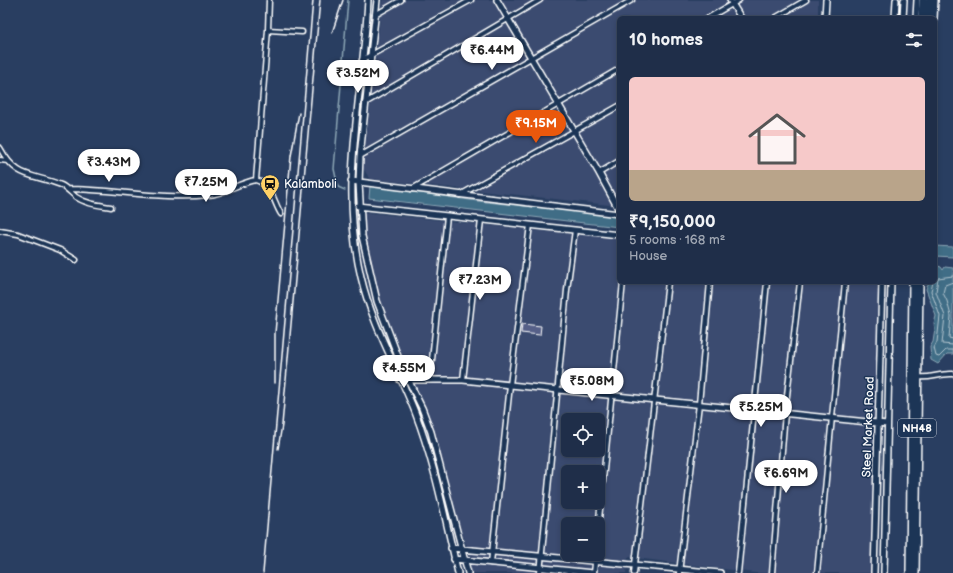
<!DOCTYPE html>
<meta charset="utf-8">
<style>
:root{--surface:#1f2e49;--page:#273650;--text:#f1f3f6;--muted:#a1a8b4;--line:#3c4a61;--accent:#ea580c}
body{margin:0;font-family:"Balsamiq Sans",sans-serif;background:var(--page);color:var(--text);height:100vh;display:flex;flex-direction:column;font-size:15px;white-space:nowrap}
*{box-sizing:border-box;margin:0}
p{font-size:13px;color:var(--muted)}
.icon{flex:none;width:22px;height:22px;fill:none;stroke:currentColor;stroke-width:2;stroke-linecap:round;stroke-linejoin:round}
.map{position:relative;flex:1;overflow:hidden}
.panel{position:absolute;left:617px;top:16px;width:320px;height:268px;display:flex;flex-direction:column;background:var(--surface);border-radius:6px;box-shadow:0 2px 6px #0003,0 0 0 1px var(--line)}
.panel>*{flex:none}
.buttons{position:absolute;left:561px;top:413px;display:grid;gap:8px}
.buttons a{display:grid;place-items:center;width:44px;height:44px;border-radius:6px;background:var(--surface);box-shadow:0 2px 6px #0003,0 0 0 1px var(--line);font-size:20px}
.price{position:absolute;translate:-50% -34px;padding:0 9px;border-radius:14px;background:#fff;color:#222;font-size:13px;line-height:26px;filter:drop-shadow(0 1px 2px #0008)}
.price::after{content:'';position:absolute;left:50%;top:24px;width:12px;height:9px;margin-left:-6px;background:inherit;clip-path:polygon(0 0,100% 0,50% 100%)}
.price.on{background:var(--accent);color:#fff}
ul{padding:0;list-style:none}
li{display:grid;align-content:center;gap:8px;height:212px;padding:0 12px}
li span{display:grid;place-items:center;height:124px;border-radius:6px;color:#555}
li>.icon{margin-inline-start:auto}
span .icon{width:72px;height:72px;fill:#fffc;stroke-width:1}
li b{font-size:17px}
h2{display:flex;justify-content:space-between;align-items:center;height:48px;padding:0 12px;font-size:17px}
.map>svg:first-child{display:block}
.built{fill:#3b4c70;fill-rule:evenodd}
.water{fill:#416d86;stroke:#8da7b6}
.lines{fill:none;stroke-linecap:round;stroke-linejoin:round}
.shore{stroke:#b3c5cf;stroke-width:1}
.stream{stroke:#8da7b6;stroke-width:1.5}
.building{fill:#576088;stroke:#fff}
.minor-casing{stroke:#fff;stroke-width:7}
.tertiary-casing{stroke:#fff;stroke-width:8}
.trunk-casing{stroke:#fff;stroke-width:10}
.minor{stroke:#1d3557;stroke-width:4}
.tertiary{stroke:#1d3557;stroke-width:5}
.trunk{stroke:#1d3557;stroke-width:7}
.rail{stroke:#fff;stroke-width:1.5}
.labels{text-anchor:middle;stroke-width:3;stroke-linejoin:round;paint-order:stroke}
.shield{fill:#1d3557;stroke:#bbc2cd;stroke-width:1}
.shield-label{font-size:11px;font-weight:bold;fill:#fff}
.poi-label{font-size:12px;fill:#fff;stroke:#1d3557;text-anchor:start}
.street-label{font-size:12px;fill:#fff;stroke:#1d3557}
</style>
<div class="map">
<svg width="953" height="573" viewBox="0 0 953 573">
<rect width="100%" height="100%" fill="#293e61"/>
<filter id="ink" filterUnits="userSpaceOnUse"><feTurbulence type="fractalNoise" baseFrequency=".025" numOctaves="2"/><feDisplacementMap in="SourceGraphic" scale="8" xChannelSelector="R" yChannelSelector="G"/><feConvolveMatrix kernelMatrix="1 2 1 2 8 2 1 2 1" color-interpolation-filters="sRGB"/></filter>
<g filter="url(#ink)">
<path class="built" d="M382,0h436v18h-199v188l-248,-27 -3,-3 -5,-8z
M363,212l256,27v43h259l-5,291h-117l-128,-16 -2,16h-154l-6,-29 -78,-209 -20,-73zM568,420h30v30h-30zM568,472h30v30h-30zM568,524h30v30h-30z"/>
<path class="water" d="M370,186l107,15 142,15v11l-250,-29z
M935,246l18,1v10l-18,-1z
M935,265l6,2 2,3 2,-3 8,1v86h-6l-9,10 -7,-4 -1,-13 3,-5 2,-13 -1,-5 2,-8 -10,-27 3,-7h6z"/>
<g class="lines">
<path class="shore" d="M953,276l-15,2 -2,14 9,24 -3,28 11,1
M933,282l-2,9 9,25 -3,26 -3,6 2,8 3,1 7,-7h7
M953,282l-8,3 -2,8 4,8 4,15 -2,22 4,1"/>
<path class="stream" d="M345,190l-7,-3 -4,-18 14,-169"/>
</g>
<path class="building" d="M522,324l19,2 -1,9 -19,-2z"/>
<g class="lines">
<g class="minor-casing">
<path id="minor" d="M375,15l26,-15
M708,18l31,-18
M775,18l31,-18
M268,30l1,-30
M362,60l109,-60
M365,103l175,-103
M0,148c17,32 32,25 61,37 6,3 10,8 15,12 10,7 23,8 35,10
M360,156l272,-156
M0,160l8,1
M599,173l20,-12
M256,180l12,-150 34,2
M67,189c48,0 94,11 142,6 16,-1 31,-13 47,-15 17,6 17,21 25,34
M412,189l207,-120
M460,195l159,-89
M0,231l18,3 42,16 16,10
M918,377c12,2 22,-4 35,-3
M430,379l17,-163
M463,380l18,-160
M598,529l25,-247
M491,563l19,-178 20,-160
M540,573l27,-283 8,-60
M594,573l2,-19
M634,573l34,-291
M679,573l20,-169 11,-122
M738,573l29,-291
M772,573l13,-160 15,-131
M817,573l28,-291"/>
</g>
<g class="tertiary-casing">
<path id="tertiary" d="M368,0c-5,93 -29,185 -7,277 11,48 36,90 54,135 20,52 30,107 43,161
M377,0l-17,156 -1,27 3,53 15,65 25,66 20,41 9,24 37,141
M497,0l102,173 20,37
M730,0l11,18
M825,18l1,-18
M895,18l1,-18
M903,18l1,-18
M916,18l1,-18
M934,18l1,-18
M351,181l268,33
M358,206l261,29
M400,380h63l424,44
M451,548l269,25
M454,559l139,14
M874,573l8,-291
M884,573l7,-291"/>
</g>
<g class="trunk-casing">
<path id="trunk" d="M922,18l1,-18
M929,18l1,-18
M910,573l3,-291
M915,573l4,-291"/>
</g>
<use href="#minor" class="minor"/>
<use href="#tertiary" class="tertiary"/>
<use href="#trunk" class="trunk"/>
<path class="rail" d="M332,33l11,-33
M275,383v-50l16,-177 8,-43
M278,449l4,-24 38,-425
M263,573l50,-573"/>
</g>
</g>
<defs>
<g id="station-pin" transform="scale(1)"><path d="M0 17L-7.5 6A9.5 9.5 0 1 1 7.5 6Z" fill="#ffd166" stroke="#1d3557"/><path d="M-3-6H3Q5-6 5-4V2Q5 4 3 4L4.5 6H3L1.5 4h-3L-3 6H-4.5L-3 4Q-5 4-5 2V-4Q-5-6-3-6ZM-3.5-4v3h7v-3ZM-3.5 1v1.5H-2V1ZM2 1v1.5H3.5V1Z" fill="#111"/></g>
</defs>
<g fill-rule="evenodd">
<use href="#station-pin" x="270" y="184"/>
</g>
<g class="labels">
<rect class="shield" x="898" y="419" width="38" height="18" rx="3"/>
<g class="shield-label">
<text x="917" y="432">NH48</text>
</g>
<g class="poi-label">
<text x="284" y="188">Kalamboli</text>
</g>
<g class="street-label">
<text transform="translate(868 427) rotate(-88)" y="4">Steel Market Road</text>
</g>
</g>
</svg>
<div class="buttons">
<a><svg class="icon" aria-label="locate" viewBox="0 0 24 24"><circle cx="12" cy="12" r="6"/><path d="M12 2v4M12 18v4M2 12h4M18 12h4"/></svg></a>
<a>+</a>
<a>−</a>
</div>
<b class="price" style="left:492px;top:71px">₹6.44M</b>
<b class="price" style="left:358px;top:94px">₹3.52M</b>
<b class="price on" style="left:536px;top:144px">₹9.15M</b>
<b class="price" style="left:109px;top:183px">₹3.43M</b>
<b class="price" style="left:206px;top:203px">₹7.25M</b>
<b class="price" style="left:480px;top:301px">₹7.23M</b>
<b class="price" style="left:404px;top:389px">₹4.55M</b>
<b class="price" style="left:592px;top:402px">₹5.08M</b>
<b class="price" style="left:761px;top:428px">₹5.25M</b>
<b class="price" style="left:786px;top:494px">₹6.69M</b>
<section class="panel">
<h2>10 homes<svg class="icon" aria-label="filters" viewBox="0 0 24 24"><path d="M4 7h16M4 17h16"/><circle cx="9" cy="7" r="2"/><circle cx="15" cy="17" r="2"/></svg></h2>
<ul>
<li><span style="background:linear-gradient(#f6c9c9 75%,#b9a48a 0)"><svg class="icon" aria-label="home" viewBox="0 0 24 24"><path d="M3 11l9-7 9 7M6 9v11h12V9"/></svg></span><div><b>₹9,150,000</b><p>5 rooms · 168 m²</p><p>House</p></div></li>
</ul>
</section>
</div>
